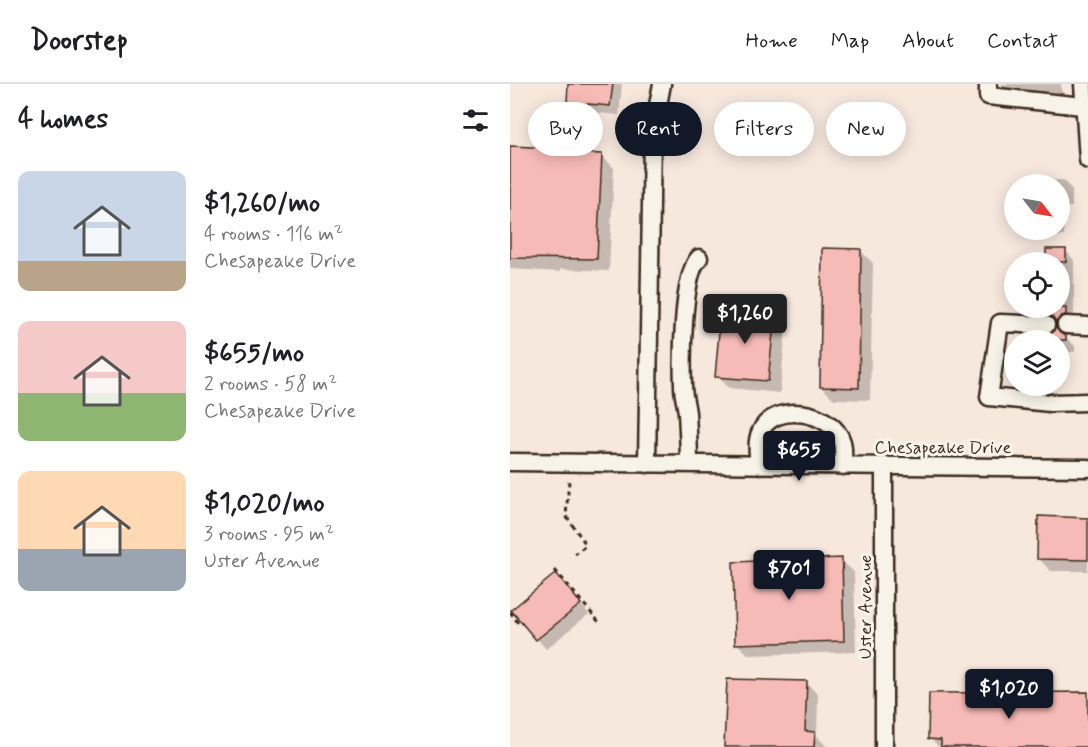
<!DOCTYPE html>
<meta charset="utf-8">
<style>
:root{--surface:#fff;--page:#f6f6f6;--text:#202124;--muted:#757577;--line:#e0e0e0;--accent:#111827}
body{margin:0;font-family:Mynerve,sans-serif;background:var(--page);color:var(--text);height:100vh;display:flex;flex-direction:column;font-size:22px;white-space:nowrap}
*{box-sizing:border-box;margin:0}
p{font-size:20px;color:var(--muted)}
.icon{flex:none;width:33px;height:33px;fill:none;stroke:currentColor;stroke-width:2;stroke-linecap:round;stroke-linejoin:round}
.map{position:relative;flex:1;overflow:hidden}
.panel{display:flex;flex-direction:column;background:var(--surface);width:510px}
.panel>*{flex:none}
.top-card{position:absolute;left:18px;top:18px;width:470px;height:54px;display:flex;gap:12px}
.needle{width:39px;rotate:121deg}
.controls{position:absolute;left:494px;top:90px;display:grid;gap:12px}
.controls a{display:grid;place-items:center;width:66px;height:66px;border-radius:50%;background:var(--surface);box-shadow:0 3px 15px #0003;font-size:30px}
.price{position:absolute;translate:-50% -51px;padding:0 14px;border-radius:6px;background:var(--accent);color:#fff;font-size:20px;line-height:39px;filter:drop-shadow(0 2px 3px #0008)}
.price::after{content:'';position:absolute;left:50%;top:36px;width:18px;height:14px;margin-left:-9px;background:inherit;clip-path:polygon(0 0,100% 0,50% 100%)}
.price.current{background:#222;color:#fff}
ul{padding:0;list-style:none}
li{display:flex;align-items:center;gap:18px;height:150px;padding:0 18px}
li span{display:grid;place-items:center;flex:none;width:168px;height:120px;border-radius:12px;color:#555}
li>.icon{margin-inline-start:auto}
span .icon{width:72px;height:72px;fill:#fffc;stroke-width:1}
li b{font-size:26px}
h2{display:flex;justify-content:space-between;align-items:center;height:72px;padding:0 18px;font-size:26px}
.pill{padding:0 21px;border-radius:27px;background:var(--surface);box-shadow:0 3px 15px #0003;font-size:21px;line-height:54px}
.pill.current{background:var(--accent);color:#fff}
header{display:flex;align-items:center;gap:36px;box-sizing:border-box;height:84px;padding:0 30px;background:var(--surface);border-bottom:2px solid var(--line)}
header strong{font-size:28px}
nav{display:flex;gap:33px;margin-inline-start:auto;font-size:21px}
main{display:flex;flex:1;min-height:0}
.map>svg:first-child{display:block}
.shadow{fill:#0003}
.building{fill:#f7bbb7;stroke:#3b2a1e;stroke-width:1.5}
.lines{fill:none;stroke-linecap:round;stroke-linejoin:round}
.minor-casing{stroke:#3b2a1e;stroke-width:21}
.path{stroke:#3b2a1e;stroke-width:3;stroke-dasharray:4.5 4.5;stroke-linecap:butt}
.minor{stroke:#f7f3e8;stroke-width:16}
.labels{text-anchor:middle;stroke-width:6;stroke-linejoin:round;paint-order:stroke}
.street-label{font-size:18px;fill:#3b2a1e;stroke:#f7f3e8}
</style>
<header>
<strong>Doorstep</strong>
<nav><a>Home</a><a>Map</a><a>About</a><a>Contact</a></nav>
</header>
<main>
<section class="panel">
<h2>4 homes<svg class="icon" aria-label="filters" viewBox="0 0 24 24"><path d="M4 7h16M4 17h16"/><circle cx="9" cy="7" r="2"/><circle cx="15" cy="17" r="2"/></svg></h2>
<ul>
<li><span style="background:linear-gradient(#c9d6e8 75%,#b9a48a 0)"><svg class="icon" aria-label="home" viewBox="0 0 24 24"><path d="M3 11l9-7 9 7M6 9v11h12V9"/></svg></span><div><b>$1,260/mo</b><p>4 rooms · 116 m²</p><p>Chesapeake Drive</p></div></li>
<li><span style="background:linear-gradient(#f6c9c9 60%,#8fb573 0)"><svg class="icon" aria-label="home" viewBox="0 0 24 24"><path d="M3 11l9-7 9 7M6 9v11h12V9"/></svg></span><div><b>$655/mo</b><p>2 rooms · 58 m²</p><p>Chesapeake Drive</p></div></li>
<li><span style="background:linear-gradient(#ffd9b3 65%,#9aa5b1 0)"><svg class="icon" aria-label="home" viewBox="0 0 24 24"><path d="M3 11l9-7 9 7M6 9v11h12V9"/></svg></span><div><b>$1,020/mo</b><p>3 rooms · 95 m²</p><p>Uster Avenue</p></div></li>
</ul>
</section>
<div class="map">
<svg width="578" height="663" viewBox="0 0 578 663">
<rect width="100%" height="100%" fill="#f7e8de"/>
<filter id="ink" filterUnits="userSpaceOnUse"><feTurbulence type="fractalNoise" baseFrequency=".0167" numOctaves="2"/><feDisplacementMap in="SourceGraphic" scale="12" xChannelSelector="R" yChannelSelector="G"/><feConvolveMatrix kernelMatrix="1 2 1 2 8 2 1 2 1" color-interpolation-filters="sRGB"/></filter>
<g filter="url(#ink)">
<path class="shadow" d="M60,0h52l-3,31 -41,-4 -10,-10z
M491,0h60l1,12 -49,2z
M0,63l43,2 5,5 43,1 13,13 -5,103 -49,-2v3l-50,-3z
M524,96h29l9,10v17h-8v29h-20l-7,-6h22v-46h-25z
M538,166h17l9,10v64l-17,-1 -9,-9v-6h11v-46h-11z
M351,167l12,12 -3,137 -36,-1 -13,-12z
M264,231l12,12 -6,66 -51,-5 -12,-12z
M538,253h17l10,9v6h-16v-12h-11z
M529,434l49,2v51h-37l-13,-13z
M331,476l13,12 2,80 -107,3 -13,-12z
M55,501l24,29 -43,35 -33,-39z
M296,598l12,13 -1,41 10,11h-101z
M578,609v54h-149l-9,-9v-43z"/>
<path class="building" d="M58,0h45l-3,22 -43,-4z
M0,62l44,2v4l48,2 -5,105 -87,-1z
M312,164l39,1 -2,139 -39,-1z
M536,165h20v13h-20z
M536,224h20v7l-5,1 -5,7 -4,-6 -6,-2z
M211,225l54,5 -7,67 -53,-4z
M546,243l4,6 6,3v4h-20v-5l5,-1z
M528,432l50,2v42l-51,-1z
M332,474l2,83 -109,3 -2,-82z
M46,489l25,31 -45,36 -25,-30z
M217,595l80,2 -2,50 10,1 -1,15h-90z
M578,608v55h-147v-7l-13,-1 1,-46z"/>
<g class="lines">
<g class="minor-casing">
<path id="minor" d="M478,0v12l95,10
M573,0l5,76
M536,241l-46,-2 -11,74 61,6 38,-1
M556,241l22,1
M0,378l578,6
M137,380l5,-327 10,-53
M179,380c0,-17 -1,-34 -2,-51 -1,-9 -4,-18 -4,-27 -1,-26 -1,-111 16,-128
M249,381c-1,-10 -3,-23 1,-32 13,-33 73,-22 82,9 2,8 1,16 1,24
M374,382v281"/>
</g>
<path class="path" d="M59,397l-3,35 19,27v3l-10,8
M45,486l44,52
M0,528l9,12"/>
<use href="#minor" class="minor"/>
</g>
</g>
<g class="labels">
<g class="street-label">
<text x="433" y="369">Chesapeake Drive</text>
<text transform="translate(355 523) rotate(-90)" y="6">Uster Avenue</text>
</g>
</g>
</svg>
<div class="controls">
<a><svg class="needle" viewBox="-14 -14 28 28"><path d="M0-13l5 13h-10z" fill="#e53935"/><path d="M0 13l5-13h-10z" fill="#757577"/></svg></a>
<a><svg class="icon" aria-label="locate" viewBox="0 0 24 24"><circle cx="12" cy="12" r="6"/><path d="M12 2v4M12 18v4M2 12h4M18 12h4"/></svg></a>
<a><svg class="icon" aria-label="layers" viewBox="0 0 24 24"><path d="M12 4l9 5-9 5-9-5zM3 14l9 5 9-5"/></svg></a>
</div>
<b class="price current" style="left:235px;top:261px">$1,260</b>
<b class="price" style="left:289px;top:398px">$655</b>
<b class="price" style="left:279px;top:517px">$701</b>
<b class="price" style="left:499px;top:636px">$1,020</b>
<div class="top-card">
<a class="pill">Buy</a>
<a class="pill current">Rent</a>
<a class="pill">Filters</a>
<a class="pill">New</a>
</div>
</div>
</main>
